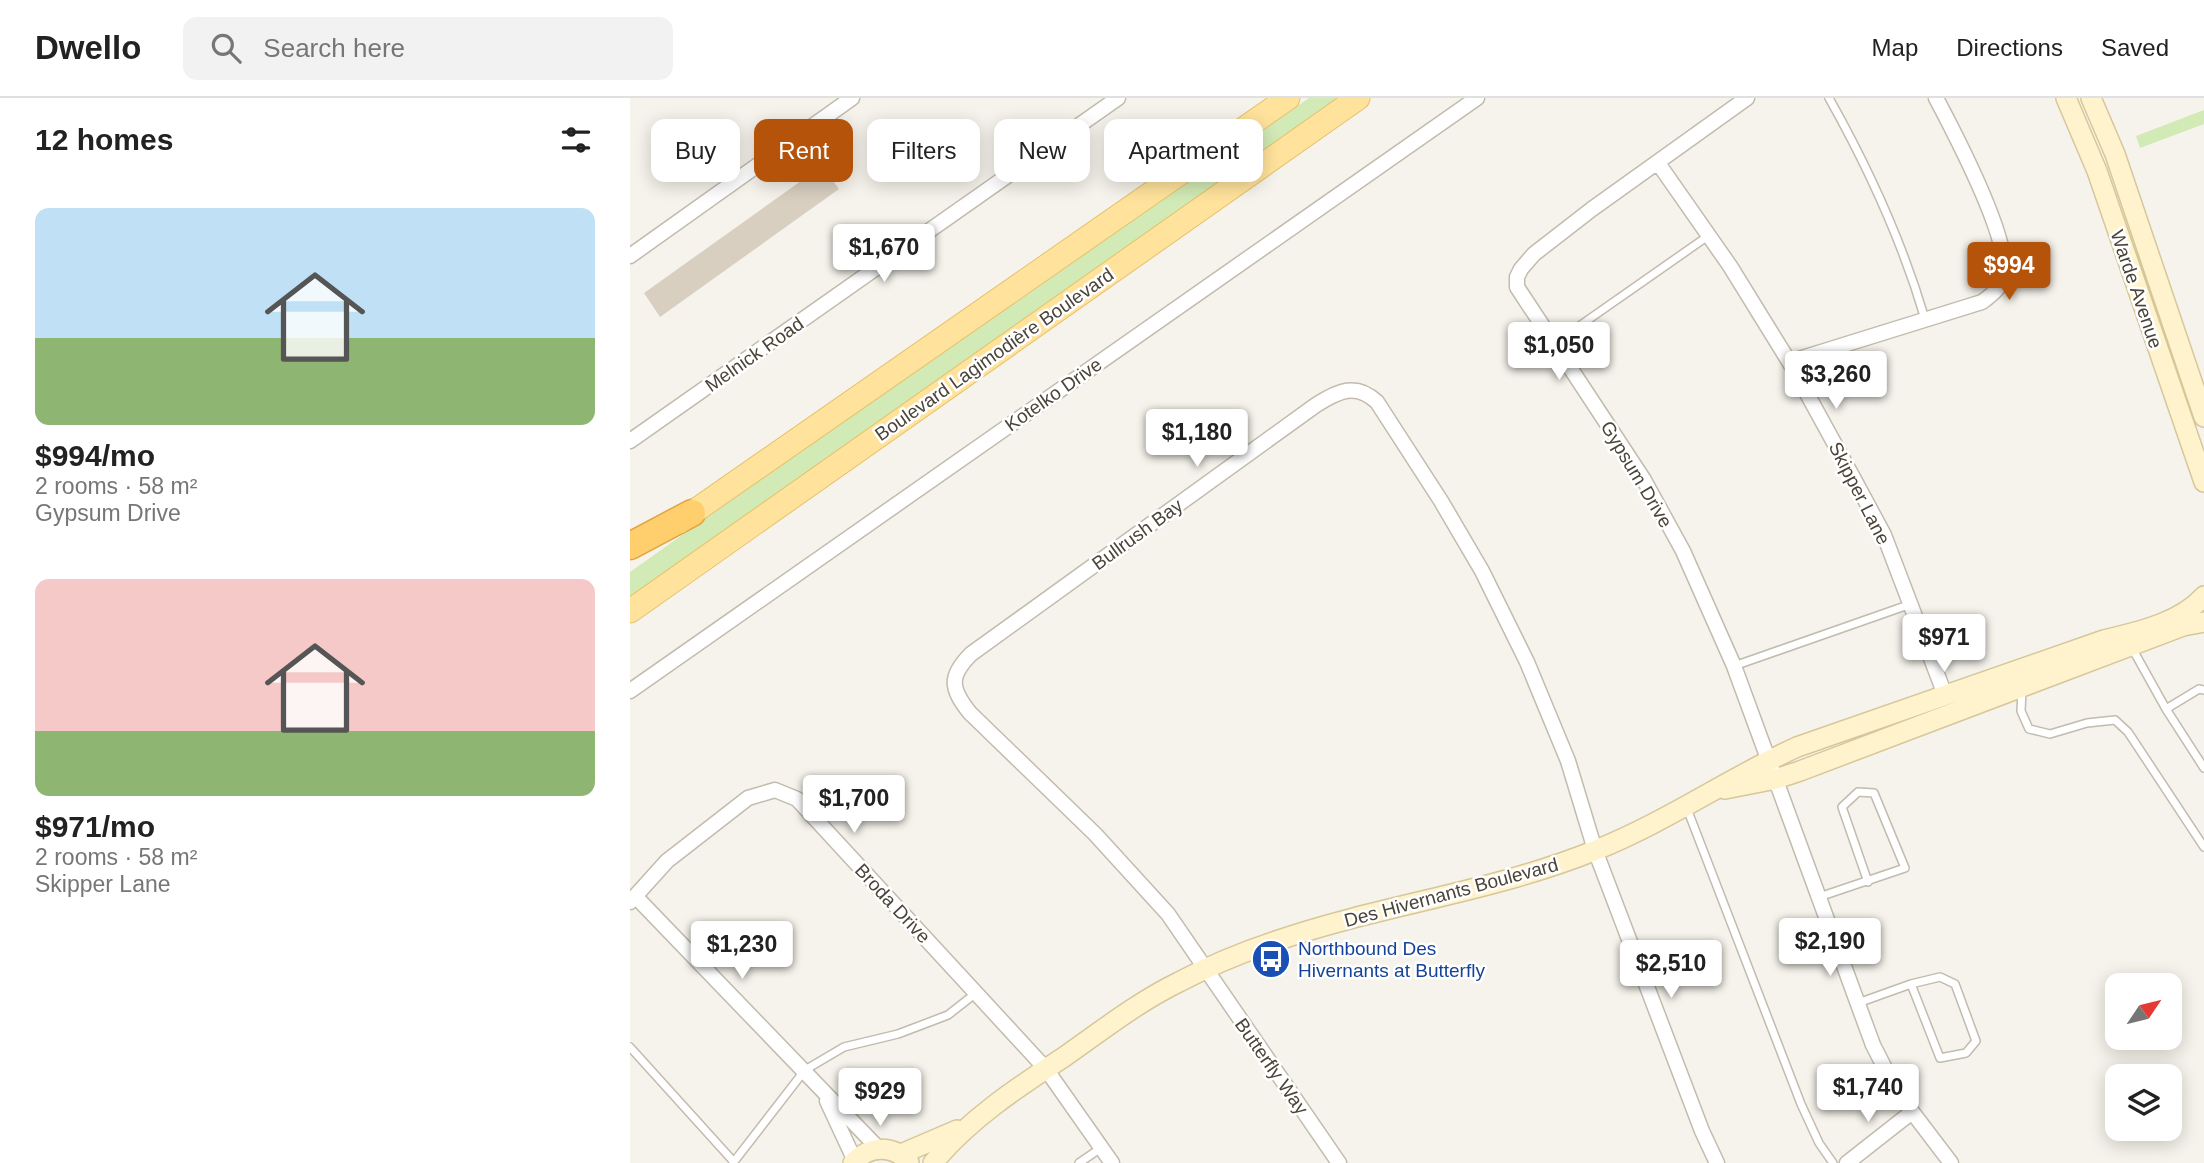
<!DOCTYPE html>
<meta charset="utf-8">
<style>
:root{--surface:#fff;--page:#f2f2f2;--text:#222;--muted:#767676;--line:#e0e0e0;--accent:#b45309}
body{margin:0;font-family:Arial,sans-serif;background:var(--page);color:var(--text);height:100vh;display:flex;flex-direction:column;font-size:26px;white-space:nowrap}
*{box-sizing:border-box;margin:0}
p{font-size:23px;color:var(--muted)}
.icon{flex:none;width:38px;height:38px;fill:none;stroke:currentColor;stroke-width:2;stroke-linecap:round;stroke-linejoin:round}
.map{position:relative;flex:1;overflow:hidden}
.panel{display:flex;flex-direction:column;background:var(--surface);width:630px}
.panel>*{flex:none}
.hud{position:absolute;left:21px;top:21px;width:665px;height:63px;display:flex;gap:14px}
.needle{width:46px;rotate:55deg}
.fabs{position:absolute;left:1475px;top:875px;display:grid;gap:14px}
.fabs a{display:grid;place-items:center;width:77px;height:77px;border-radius:14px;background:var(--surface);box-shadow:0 4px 18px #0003;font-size:35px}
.price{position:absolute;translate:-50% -60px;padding:0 16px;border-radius:7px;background:#fff;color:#222;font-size:23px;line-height:46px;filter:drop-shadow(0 2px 4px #0008)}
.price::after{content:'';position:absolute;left:50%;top:42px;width:21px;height:16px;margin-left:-10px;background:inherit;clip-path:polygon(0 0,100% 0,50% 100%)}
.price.selected{background:var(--accent);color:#fff}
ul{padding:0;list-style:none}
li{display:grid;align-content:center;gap:14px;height:371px;padding:0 35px}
li span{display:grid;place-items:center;height:217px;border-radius:14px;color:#555}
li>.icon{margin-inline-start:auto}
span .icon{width:126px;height:126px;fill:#fffc;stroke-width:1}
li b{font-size:30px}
h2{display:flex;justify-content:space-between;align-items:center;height:84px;padding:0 35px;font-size:30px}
.chip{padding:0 24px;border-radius:14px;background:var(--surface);box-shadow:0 4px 18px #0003;font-size:24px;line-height:63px}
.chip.selected{background:var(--accent);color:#fff}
header{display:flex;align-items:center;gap:42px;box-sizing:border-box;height:98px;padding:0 35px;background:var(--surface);border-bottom:2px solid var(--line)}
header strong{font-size:33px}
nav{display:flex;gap:38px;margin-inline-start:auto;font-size:24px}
.search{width:490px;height:63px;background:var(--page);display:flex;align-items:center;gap:18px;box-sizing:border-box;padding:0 24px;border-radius:14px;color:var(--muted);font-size:26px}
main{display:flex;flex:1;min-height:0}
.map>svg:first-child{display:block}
.green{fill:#d2eab5}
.building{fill:#d8cfc1}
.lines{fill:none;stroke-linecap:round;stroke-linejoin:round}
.lane-casing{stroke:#c2bbae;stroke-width:10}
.street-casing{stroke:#c2bbae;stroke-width:17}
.secondary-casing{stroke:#d6c79b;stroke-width:22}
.primary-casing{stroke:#e6c16a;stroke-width:25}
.highway-casing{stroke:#e0a43c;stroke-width:29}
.lane{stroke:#fff;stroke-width:7}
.street{stroke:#fff;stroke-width:14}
.secondary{stroke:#fff3cd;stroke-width:19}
.primary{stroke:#ffe39c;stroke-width:23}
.highway{stroke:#ffcf6e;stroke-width:26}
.labels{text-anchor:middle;stroke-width:5;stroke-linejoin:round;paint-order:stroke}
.street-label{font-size:19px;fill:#4b4439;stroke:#fff}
.transit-label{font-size:19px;fill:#164399;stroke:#fff;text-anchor:start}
</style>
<header>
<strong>Dwello</strong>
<div class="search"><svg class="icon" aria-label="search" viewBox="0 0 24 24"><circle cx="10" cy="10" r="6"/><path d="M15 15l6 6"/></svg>Search here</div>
<nav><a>Map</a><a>Directions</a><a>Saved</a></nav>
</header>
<main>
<section class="panel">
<h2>12 homes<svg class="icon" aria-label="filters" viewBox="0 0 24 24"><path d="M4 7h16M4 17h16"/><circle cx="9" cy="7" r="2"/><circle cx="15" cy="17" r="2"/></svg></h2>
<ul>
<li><span style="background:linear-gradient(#bfe0f5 60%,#8fb573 0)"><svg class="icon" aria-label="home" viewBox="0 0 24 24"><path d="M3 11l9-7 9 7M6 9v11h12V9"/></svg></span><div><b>$994/mo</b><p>2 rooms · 58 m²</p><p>Gypsum Drive</p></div></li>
<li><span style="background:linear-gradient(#f6c9c9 70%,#8fb573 0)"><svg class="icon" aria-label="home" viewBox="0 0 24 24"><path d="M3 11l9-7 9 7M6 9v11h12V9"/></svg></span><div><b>$971/mo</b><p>2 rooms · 58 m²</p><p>Skipper Lane</p></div></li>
</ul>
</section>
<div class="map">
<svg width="1574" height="1065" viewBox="0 0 1574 1065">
<rect width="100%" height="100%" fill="#f6f3ec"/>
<path class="green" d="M679,0h28l-707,500v-26l395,-280z
M1574,12v14l-64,24 -4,-12z"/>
<path class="building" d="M192,68l17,23 -179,128 -16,-24z"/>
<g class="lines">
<g class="lane-casing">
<path id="lane" d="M1199,0c40,71 73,143 96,221
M925,245l153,-107
M1502,550l34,61 38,59
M1104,568l177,-62
M1392,591l-1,22 8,18 21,5 37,-11 28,-3 13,12 76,115
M1536,611l33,-20 5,1
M1056,708l115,298 18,39 14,20
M1189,799l86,-29 -31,-75 -16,-1 -16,15 26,75
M1228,905l53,-19 29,-7 15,7 21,57 -10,12 -26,5 -29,-74
M0,949l104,115
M103,1065l72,-93 39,-23 54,-13 50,-19 28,-22
M449,1065l22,-15"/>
</g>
<g class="street-casing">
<path id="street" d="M1117,0l-155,111 -58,45 -13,15 -4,8v10l127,193 39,71 51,115 139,379 24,47 54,71
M1028,65l72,103 63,102 62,113 29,54 61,160
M0,158l222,-158
M1159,264l193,-60c11,-8 20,-15 22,-29 5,-36 -50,-141 -68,-175
M0,343l488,-343
M0,593l847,-593
M6,799l243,252
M0,804l37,-41 81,-63 27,-8 22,9 249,270 66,94
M197,1003l28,60
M709,1065l-171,-249 -73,-80 -125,-121c-19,-24 -22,-36 1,-59l345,-249c22,-14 40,-23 61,-3l64,99 41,70 45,91 41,99 27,89 107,281 15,32
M1217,1065l65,-51"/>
</g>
<g class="secondary-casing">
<path id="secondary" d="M1436,0l31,73 107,311
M1461,0l24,56 89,263
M1095,691l51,-10 24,-8 383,-145 21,-4
M271,1056l56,-24
M223,1065c16,-18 40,-18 56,-1
M303,1065c35,-43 85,-76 131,-106 37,-26 74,-55 115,-75 30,-16 64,-30 97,-41 104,-36 217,-49 320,-91 70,-28 133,-72 201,-103l307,-107c33,-8 76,-17 100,-44"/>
</g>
<g class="primary-casing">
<path id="primary" d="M49,424l609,-424
M0,513l728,-513"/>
</g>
<g class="highway-casing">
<path id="highway" d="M0,448l62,-33"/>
</g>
<use href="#lane" class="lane"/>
<use href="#street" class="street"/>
<use href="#secondary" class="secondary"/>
<use href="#primary" class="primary"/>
<use href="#highway" class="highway"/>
</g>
<defs>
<g id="bus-disc" transform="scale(2.0125)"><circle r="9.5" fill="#1a4fb4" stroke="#fff"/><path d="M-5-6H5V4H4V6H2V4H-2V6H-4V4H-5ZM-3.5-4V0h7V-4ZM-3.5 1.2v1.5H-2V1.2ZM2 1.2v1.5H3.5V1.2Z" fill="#fff"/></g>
</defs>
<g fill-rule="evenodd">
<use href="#bus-disc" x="641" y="861"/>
</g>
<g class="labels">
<g class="street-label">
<text transform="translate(1507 191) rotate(71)" y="7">Warde Avenue</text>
<text transform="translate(124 256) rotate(-35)" y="7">Melnick Road</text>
<text transform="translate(364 256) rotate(-35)" y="7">Boulevard Lagimodière Boulevard</text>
<text transform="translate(423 296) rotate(-35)" y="7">Kotelko Drive</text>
<text transform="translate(1007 376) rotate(59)" y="7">Gypsum Drive</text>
<text transform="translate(1230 395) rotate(63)" y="7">Skipper Lane</text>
<text transform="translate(507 436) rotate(-36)" y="7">Bullrush Bay</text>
<text transform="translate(821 794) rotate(-15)" y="7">Des Hivernants Boulevard</text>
<text transform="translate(263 805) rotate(47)" y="7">Broda Drive</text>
<text transform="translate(642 968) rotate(55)" y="7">Butterfly Way</text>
</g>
<g class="transit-label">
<text x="668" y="857">Northbound Des<tspan x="668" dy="22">Hivernants at Butterfly</tspan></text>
</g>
</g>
</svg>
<div class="fabs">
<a><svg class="needle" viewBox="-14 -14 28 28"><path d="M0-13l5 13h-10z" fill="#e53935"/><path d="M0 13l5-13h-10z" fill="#767676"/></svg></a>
<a><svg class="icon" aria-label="layers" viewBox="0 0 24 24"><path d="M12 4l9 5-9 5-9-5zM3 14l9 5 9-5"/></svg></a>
</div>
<b class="price" style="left:254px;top:186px">$1,670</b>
<b class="price selected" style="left:1379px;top:204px">$994</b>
<b class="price" style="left:929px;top:284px">$1,050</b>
<b class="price" style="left:1206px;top:313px">$3,260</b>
<b class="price" style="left:567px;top:371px">$1,180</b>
<b class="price" style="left:1314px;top:576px">$971</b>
<b class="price" style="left:224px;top:737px">$1,700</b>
<b class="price" style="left:1200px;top:880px">$2,190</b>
<b class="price" style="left:112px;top:883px">$1,230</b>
<b class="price" style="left:1041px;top:902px">$2,510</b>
<b class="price" style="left:1238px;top:1026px">$1,740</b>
<b class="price" style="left:250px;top:1030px">$929</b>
<div class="hud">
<a class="chip">Buy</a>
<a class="chip selected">Rent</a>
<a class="chip">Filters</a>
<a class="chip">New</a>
<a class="chip">Apartment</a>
</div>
</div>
</main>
